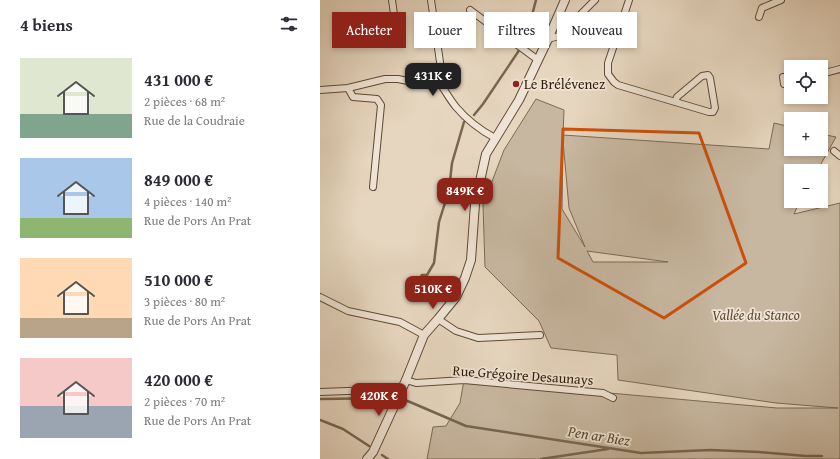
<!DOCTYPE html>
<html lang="fr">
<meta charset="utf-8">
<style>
:root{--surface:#fff;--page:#f2f2f3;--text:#2b2b33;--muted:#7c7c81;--accent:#8f2418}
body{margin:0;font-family:"Gentium Book Plus",serif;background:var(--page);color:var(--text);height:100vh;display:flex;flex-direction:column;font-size:15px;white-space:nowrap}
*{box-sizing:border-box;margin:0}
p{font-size:13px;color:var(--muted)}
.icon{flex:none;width:22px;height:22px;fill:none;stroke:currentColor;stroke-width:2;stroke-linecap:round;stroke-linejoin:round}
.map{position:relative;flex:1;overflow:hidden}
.drawer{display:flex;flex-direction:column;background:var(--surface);width:320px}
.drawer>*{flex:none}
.banner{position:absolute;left:12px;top:12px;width:380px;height:36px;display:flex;gap:8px}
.buttons{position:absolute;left:464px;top:60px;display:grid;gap:8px}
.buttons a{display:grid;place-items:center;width:44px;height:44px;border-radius:0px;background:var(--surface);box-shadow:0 2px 6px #0003;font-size:20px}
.price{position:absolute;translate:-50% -34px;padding:0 9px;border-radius:8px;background:var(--accent);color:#fff;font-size:13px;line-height:26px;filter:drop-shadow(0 1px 2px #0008)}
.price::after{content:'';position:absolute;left:50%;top:24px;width:12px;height:9px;margin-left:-6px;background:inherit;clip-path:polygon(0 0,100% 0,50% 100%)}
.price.active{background:#222;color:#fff}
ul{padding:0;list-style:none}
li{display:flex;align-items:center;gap:12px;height:100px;padding:0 20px}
li span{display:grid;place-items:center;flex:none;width:112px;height:80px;border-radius:0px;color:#555}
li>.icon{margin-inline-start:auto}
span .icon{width:48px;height:48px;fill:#fffc;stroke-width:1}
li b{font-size:17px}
h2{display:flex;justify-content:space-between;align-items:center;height:48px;padding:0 20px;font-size:17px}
.chip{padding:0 14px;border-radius:0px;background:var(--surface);box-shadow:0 2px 6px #0003;font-size:14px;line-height:36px}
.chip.active{background:var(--accent);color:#fff}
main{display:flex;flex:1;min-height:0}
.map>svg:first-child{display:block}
.green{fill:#c7b7a0;stroke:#7c6a54;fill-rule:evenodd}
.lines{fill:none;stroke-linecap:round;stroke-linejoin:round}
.stream{stroke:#786650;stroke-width:2.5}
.minor-casing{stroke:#5e4b35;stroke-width:8}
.tertiary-casing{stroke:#5e4b35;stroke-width:10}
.minor{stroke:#efe4d5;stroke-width:6}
.tertiary{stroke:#efe4d5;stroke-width:8}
.marked{fill:none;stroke:#cc500b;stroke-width:3;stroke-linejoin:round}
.poi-dot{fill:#8f2418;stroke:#efe4d5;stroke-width:1.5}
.labels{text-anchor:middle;stroke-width:3.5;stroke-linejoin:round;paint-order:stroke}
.poi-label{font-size:14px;fill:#301d07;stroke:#efe4d5;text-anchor:start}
.park-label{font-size:14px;font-style:italic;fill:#5d4b35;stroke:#efe4d5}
.street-label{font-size:14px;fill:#301d07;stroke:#efe4d5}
.water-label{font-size:15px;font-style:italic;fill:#5a4831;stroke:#efe4d5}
</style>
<main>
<section class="drawer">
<h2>4 biens<svg class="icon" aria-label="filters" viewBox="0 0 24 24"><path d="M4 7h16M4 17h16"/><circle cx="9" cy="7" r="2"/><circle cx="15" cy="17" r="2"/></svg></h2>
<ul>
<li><span style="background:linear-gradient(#dfe7d0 70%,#7fa58c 0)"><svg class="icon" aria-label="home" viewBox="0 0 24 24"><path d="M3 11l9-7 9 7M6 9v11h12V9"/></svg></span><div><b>431 000 €</b><p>2 pièces · 68 m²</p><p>Rue de la Coudraie</p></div></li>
<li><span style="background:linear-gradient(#a9c7e8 75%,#8fb573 0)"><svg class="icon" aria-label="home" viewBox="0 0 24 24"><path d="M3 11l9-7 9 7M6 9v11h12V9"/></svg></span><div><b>849 000 €</b><p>4 pièces · 140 m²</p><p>Rue de Pors An Prat</p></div></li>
<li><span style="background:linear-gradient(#ffd9b3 75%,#b9a48a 0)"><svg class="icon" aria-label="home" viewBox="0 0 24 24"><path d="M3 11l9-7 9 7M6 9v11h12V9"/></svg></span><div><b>510 000 €</b><p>3 pièces · 80 m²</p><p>Rue de Pors An Prat</p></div></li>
<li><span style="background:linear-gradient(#f6c9c9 60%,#9aa5b1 0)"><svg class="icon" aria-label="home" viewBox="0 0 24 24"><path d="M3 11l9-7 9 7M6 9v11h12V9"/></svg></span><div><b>420 000 €</b><p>2 pièces · 70 m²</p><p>Rue de Pors An Prat</p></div></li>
</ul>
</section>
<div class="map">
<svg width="520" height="459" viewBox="0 0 520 459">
<rect width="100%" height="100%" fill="#e6d6bf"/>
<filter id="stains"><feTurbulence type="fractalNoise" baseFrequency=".005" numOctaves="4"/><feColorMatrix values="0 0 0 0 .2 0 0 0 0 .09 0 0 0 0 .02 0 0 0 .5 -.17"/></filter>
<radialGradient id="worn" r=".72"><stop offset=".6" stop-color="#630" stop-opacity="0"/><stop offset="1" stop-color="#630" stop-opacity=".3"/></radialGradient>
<path class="green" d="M216,99l28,11 -1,25 206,14 5,-26 17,4v22h30v-15l15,3 -19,34h-26v30h9l-6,13 46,-11v256h-413l6,-32 13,-1 14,-23 4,-23 313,28h61l-62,-5 -158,-23 -1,-25 -66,-7 -12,-27 -54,-54 -2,-62 21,-55zM243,141l6,67 16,39 -23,-38zM267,251l81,11h-75z"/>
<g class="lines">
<path class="stream" d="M202,46l3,-4 11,-42
M154,115l9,-11 37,-55
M90,300l6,-17 6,-8h5l7,-12 5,-41 10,-32 3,-27 12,-41
M0,399l73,-1
M82,399l8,3 56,24 175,27 69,-3 49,2 47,4h16
M0,420l23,9 26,17
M62,455l6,4
M221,459l67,-10"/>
<g class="minor-casing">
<path id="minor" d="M72,0l5,36
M111,0l9,62 1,14
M309,0l-21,63v11l6,8 4,3 91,27h4l2,-4 -5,-30 -2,-3 -6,1 -25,21 -2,5
M150,10l68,50
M439,17l3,-9 19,-8
M228,39l11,-3 36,-36
M501,74l19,-5
M463,77l1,7 7,-1
M113,83c3,-13 19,-5 10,5
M28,88l5,9 24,2 4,6 -8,82
M123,88c4,6 8,13 13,19 11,13 24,23 39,31
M0,90l28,-2 37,-9h13l10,2 25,2
M514,151l6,5
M0,297l28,14 52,11 24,13
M118,319l18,12 22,7 62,-3
M86,380l10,3 48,-3 139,13 10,5
M0,392l82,-3"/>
</g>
<g class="tertiary-casing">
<path id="tertiary" d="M47,459l6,-7 33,-72 18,-45 14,-16 18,-22 9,-19 6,-18 4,-56 11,-50 33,-54 29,-61 17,-39"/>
</g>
<use href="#minor" class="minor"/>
<use href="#tertiary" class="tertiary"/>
</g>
<path class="marked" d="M243,129l136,4 47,130 -82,55 -106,-60z"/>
<circle class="poi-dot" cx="196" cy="84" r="4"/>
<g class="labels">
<g class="poi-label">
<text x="204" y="89">Le Brélévenez</text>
</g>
<g class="park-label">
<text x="436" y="320">Vallée du Stanco</text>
</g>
<g class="street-label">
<text transform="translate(203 375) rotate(4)" y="5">Rue Grégoire Desaunays</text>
</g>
<g class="water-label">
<text transform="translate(279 436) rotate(9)" y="5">Pen ar Biez</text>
</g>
</g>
<rect width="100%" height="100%" filter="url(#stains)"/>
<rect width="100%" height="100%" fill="url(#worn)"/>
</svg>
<div class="buttons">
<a><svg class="icon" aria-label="locate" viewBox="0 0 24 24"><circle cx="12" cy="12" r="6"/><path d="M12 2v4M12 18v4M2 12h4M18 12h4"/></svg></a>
<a>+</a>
<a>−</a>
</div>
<b class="price active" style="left:113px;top:97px">431K €</b>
<b class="price" style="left:145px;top:212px">849K €</b>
<b class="price" style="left:113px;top:310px">510K €</b>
<b class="price" style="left:59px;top:417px">420K €</b>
<div class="banner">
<a class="chip active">Acheter</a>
<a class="chip">Louer</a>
<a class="chip">Filtres</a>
<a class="chip">Nouveau</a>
</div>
</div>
</main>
